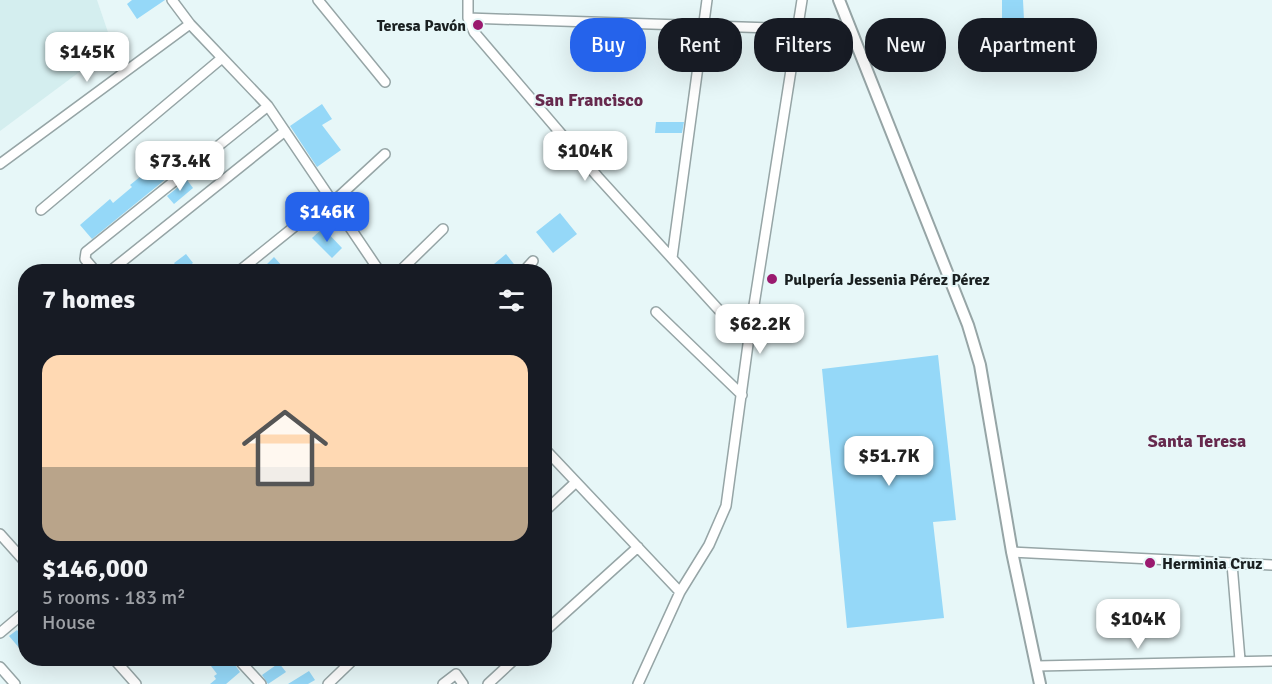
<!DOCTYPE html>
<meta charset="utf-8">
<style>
:root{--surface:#171b24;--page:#242831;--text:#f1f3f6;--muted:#9ea1a6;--line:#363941;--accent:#2563eb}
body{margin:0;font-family:Signika,sans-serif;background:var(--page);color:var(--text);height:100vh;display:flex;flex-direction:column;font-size:22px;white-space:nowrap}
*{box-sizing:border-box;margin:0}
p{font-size:20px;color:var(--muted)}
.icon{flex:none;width:33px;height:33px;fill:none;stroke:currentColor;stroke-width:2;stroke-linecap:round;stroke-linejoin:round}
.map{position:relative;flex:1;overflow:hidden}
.drawer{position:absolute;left:18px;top:264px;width:534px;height:402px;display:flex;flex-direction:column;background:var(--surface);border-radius:24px;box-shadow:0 6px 24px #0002}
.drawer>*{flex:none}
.guide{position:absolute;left:570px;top:18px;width:570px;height:54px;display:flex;gap:12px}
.price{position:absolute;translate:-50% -51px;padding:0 14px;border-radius:12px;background:#fff;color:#222;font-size:20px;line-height:39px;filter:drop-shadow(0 2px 3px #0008)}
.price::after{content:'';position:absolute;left:50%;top:36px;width:18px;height:14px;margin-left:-9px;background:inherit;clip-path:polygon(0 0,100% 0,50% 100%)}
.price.current{background:var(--accent);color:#fff}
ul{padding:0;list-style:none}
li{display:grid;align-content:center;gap:12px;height:318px;padding:0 24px}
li+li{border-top:2px solid var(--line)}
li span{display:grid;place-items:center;height:186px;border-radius:18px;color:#555}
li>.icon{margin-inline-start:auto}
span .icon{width:108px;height:108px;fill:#fffc;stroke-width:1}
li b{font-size:26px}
h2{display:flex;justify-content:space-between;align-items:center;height:72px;padding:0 24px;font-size:26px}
.pill{padding:0 21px;border-radius:24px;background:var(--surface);box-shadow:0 6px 24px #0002;font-size:21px;line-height:54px}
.pill.current{background:var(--accent);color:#fff}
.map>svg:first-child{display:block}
.built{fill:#d4eeef}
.building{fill:#95d8f8}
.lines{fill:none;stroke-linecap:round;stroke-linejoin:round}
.minor-casing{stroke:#96a5a6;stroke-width:12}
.tertiary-casing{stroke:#96a5a6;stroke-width:14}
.minor{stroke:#fff;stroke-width:9}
.tertiary{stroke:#fff;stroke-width:10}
.poi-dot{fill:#9a1a6f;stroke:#e7f7f8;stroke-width:2}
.labels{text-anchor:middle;stroke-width:4.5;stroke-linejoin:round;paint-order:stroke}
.poi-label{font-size:16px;font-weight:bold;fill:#1a2021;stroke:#e7f7f8;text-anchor:start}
.neighbourhood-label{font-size:18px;font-weight:bold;fill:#66294d;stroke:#e7f7f8}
</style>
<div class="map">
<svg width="1272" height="684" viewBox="0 0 1272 684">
<rect width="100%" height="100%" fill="#e7f7f8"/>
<path class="built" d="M0,0h97l16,47 -113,84z"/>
<path class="building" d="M132,0h33l-28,19 -10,-15z
M1002,0h21l1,20 -22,1z
M322,104l10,15 -10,6 19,25 -24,17 -27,-41z
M656,122h28l-2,11h-27z
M156,156l16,18 -80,65 -12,-14 30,-26 3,4 19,-16 -2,-2 21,-17 -4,-3z
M187,180l6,8 -19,16 -7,-8z
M560,213l17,21 -24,19 -17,-21z
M323,228l19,20 -10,10 -20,-20z
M186,254l7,9 -12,9 -7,-9z
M506,254l11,14 -1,4h-17l-5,-8z
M274,257l10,11 -4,4h-21z
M938,355l18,165 -23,2 11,96 -97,10 -25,-259z
M17,630l9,9v7l-5,4 -12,-14z
M205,658h25l10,14 -14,12h-16l6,-5 -2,-3 3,-2z
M279,663l7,9 -18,12 -6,-9z
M309,671l6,9 -7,4h-20z"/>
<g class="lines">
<g class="minor-casing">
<path id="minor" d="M172,0l18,24 78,82 112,166
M318,0l67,82
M468,0v18l6,14 124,145 140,154 11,6
M468,18l330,11
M0,164l190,-140
M333,202l52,-48
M41,210l181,-152
M672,258l35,-258
M96,272l-11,-13 1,-7 182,-146
M109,272l176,-141
M238,272l92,-74
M399,272l44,-43
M523,272l10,-11
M656,312l86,83
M544,448l136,144
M544,512l32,-30
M0,534l26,29
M1012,552l260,13
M1232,564l8,96
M544,632l94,-85
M0,633l26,-22
M113,658l23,26
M237,658l24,26
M1037,666l235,-5
M0,667l15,17
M328,684l27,-26
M443,684l13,-10 7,10
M488,684l28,-26
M638,684l42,-92 29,-47 17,-39 23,-169 53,-337"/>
</g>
<g class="tertiary-casing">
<path id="tertiary" d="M839,0l129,325 12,40 32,187 28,132"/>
</g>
<use href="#minor" class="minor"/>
<use href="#tertiary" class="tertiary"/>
</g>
<g class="poi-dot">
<circle cx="478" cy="25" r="6"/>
<circle cx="772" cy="279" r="6"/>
<circle cx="1150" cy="563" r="6"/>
</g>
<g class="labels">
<g class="poi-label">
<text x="466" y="31" text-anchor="end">Teresa Pavón</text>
<text x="784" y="285">Pulpería Jessenia Pérez Pérez</text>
<text x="1162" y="569">Herminia Cruz</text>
</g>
<g class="neighbourhood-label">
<text x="589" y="106">San Francisco</text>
<text x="1197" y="447">Santa Teresa</text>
</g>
</g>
</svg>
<b class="price" style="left:87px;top:83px">$145K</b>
<b class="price" style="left:585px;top:182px">$104K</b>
<b class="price" style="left:180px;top:192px">$73.4K</b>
<b class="price current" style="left:327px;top:243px">$146K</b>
<b class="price" style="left:760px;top:355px">$62.2K</b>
<b class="price" style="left:889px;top:487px">$51.7K</b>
<b class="price" style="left:1138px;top:650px">$104K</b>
<div class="guide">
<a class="pill current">Buy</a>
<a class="pill">Rent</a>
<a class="pill">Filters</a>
<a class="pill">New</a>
<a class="pill">Apartment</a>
</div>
<section class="drawer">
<h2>7 homes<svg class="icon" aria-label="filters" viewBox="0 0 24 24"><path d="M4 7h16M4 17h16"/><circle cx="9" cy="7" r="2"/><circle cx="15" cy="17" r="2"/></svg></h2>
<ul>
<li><span style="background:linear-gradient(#ffd9b3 60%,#b9a48a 0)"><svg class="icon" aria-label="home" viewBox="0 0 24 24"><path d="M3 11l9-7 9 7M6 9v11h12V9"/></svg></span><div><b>$146,000</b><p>5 rooms · 183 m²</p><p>House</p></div></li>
</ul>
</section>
</div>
